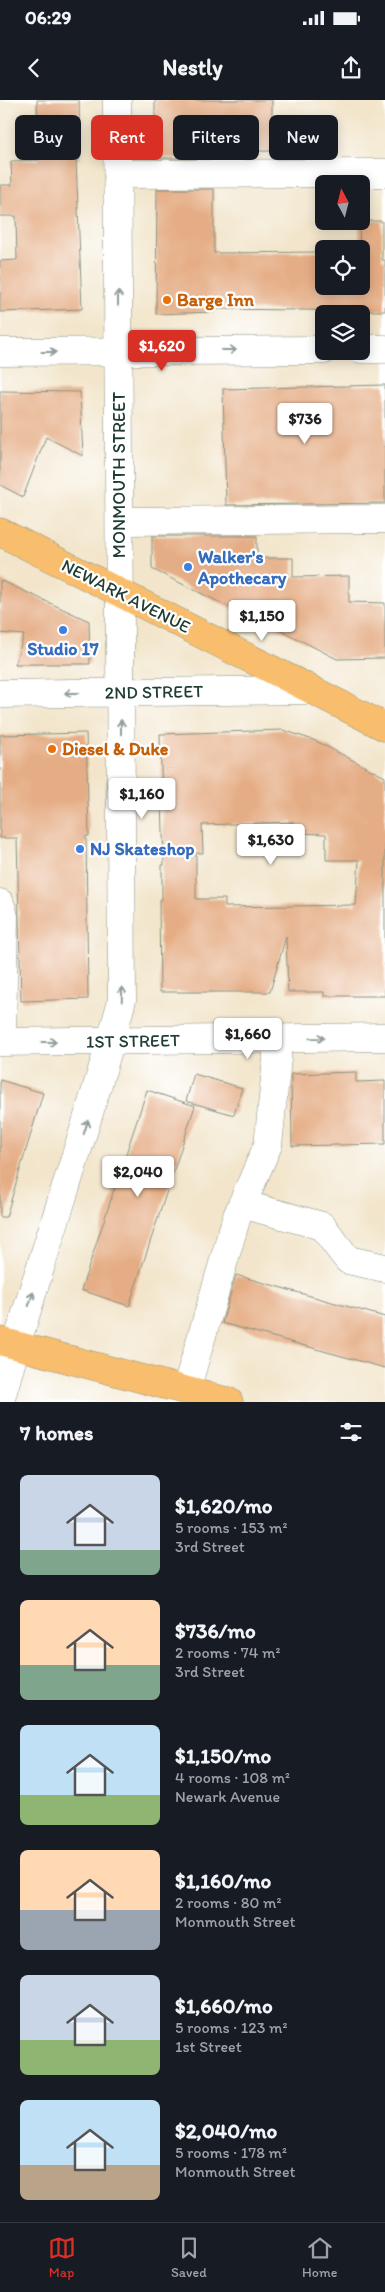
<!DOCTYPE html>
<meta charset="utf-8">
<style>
:root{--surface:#171b24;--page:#20242c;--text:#f1f3f6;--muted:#9ea1a6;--line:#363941;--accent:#d93025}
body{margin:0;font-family:Itim,sans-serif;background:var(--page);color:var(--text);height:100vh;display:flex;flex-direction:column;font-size:19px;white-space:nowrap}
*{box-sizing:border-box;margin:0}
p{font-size:16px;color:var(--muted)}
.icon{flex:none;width:28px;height:28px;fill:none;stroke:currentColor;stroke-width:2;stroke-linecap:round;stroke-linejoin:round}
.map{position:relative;height:1302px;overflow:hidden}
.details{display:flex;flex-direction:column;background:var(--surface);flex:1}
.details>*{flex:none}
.banner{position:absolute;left:15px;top:15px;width:355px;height:45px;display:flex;gap:10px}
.needle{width:32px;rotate:353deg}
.controls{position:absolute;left:315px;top:75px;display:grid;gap:10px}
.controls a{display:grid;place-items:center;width:55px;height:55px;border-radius:8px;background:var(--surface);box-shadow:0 2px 12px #0003;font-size:25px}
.price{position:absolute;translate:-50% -42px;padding:0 11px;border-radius:5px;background:#fff;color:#222;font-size:16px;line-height:32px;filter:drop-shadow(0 1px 2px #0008)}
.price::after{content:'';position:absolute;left:50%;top:30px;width:15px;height:11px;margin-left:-8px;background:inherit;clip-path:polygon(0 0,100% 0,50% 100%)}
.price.on{background:var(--accent);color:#fff}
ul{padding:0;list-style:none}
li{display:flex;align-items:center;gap:15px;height:125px;padding:0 20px}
li span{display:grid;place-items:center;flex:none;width:140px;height:100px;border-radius:8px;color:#555}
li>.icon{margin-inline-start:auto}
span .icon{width:60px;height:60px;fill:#fffc;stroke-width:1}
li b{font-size:21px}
h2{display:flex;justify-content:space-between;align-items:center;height:60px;padding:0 20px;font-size:21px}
.tag{padding:0 18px;border-radius:8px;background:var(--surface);box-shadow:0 2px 12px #0003;font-size:18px;line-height:45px}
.tag.on{background:var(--accent);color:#fff}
.status{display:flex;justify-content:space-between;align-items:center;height:35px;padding:0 25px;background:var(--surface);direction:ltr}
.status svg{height:14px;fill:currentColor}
header{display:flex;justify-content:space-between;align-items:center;height:65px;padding:0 20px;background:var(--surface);font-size:22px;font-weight:800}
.tabs{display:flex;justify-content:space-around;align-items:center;height:70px;border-top:1px solid var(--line);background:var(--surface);font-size:14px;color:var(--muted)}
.tabs a{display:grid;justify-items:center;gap:2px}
.tabs .on{color:var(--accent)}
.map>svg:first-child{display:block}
.building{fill:#e5ad85;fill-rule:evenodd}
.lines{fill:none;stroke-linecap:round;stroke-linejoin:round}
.minor-casing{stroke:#889180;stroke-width:29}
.major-casing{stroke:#889180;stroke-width:29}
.minor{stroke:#fff;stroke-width:28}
.major{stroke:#f9be6d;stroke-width:28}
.oneway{stroke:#8f9e9a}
.food-dot{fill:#e8710a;stroke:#fff;stroke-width:2}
.shop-dot{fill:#3f7fe0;stroke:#fff;stroke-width:2}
.labels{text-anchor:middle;stroke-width:4.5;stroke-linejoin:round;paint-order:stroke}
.food-label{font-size:18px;font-weight:bold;fill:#c56008;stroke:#fff;text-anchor:start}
.street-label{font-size:18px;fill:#1f3d34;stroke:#fff}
.shop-label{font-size:18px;font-weight:bold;fill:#366cbe;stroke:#fff;text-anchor:start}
</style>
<div class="status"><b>06:29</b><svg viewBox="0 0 49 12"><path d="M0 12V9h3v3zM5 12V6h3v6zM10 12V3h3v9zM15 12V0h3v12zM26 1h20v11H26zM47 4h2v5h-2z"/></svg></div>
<header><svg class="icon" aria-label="back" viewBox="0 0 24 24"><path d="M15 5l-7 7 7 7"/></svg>Nestly<svg class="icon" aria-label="share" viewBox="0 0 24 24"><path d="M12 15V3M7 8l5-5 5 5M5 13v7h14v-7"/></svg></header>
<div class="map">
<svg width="385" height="1302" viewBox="0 0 385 1302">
<rect width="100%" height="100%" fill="#fff"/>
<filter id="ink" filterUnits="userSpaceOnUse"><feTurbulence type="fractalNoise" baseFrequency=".02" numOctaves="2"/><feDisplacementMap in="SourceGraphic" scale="10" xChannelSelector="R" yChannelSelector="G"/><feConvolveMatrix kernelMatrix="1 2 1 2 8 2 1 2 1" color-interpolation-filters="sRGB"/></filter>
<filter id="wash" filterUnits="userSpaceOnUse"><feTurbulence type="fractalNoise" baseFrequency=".0096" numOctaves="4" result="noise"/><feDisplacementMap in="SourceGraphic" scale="20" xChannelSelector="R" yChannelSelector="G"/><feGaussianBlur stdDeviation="1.12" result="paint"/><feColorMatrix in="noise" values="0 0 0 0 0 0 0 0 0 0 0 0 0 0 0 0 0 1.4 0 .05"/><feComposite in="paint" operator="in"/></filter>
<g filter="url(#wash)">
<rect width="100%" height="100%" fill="#f2e5cb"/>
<g id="blocks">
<path class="building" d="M37,0h42l1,59h-4l6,150 -82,3v-51l17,-1 -1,-44h-16v-31h12l-1,-24 28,-1z
M155,0h117v51h-55v7h-62z
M157,89h57v64l110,-1v34h37l-2,-65h23v39h3v51l-171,-2v3l-58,2z
M385,285v118l-159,2 -3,-116z
M0,291l80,1 3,64 -37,-19 -23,60 -23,-12z
M152,436h105v22h36v19l56,-1v26l36,1v55l-48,1 -80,-41 -2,2 -103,-51z
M0,480l89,41 1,43h-75l9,-29 -24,-2z
M283,630l33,11 69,36v219h-61v-4h-36l-2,-56 -16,56h-110l-1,-92 3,-1v-34h2l-4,-131zM293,722v11l33,1v26h33l-3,45 -131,2v-8h-29v-46h7l-1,-28z
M86,633l3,103h-3l2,163 -67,2 -4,-163h-17v-103z
M356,972v10l29,-1v63l-93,2 -1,-72z
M194,974l48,14 -8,27 -48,-14z
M0,980l43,13 -37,124h-6z
M147,990l48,16 -66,200 -48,-16z
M236,1175l149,42v51l-163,-45z"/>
</g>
</g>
<g filter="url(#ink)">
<use href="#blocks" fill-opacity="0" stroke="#889180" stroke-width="1"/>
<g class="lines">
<g class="minor-casing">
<path id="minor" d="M118,74l267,-1
M361,249h24
M0,252l324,-2
M120,421l265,-2
M0,594l309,-4
M0,803l4,13 -2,126
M0,942l385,-5
M242,1104l80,22 26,34 37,8
M186,1290l51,-174 31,-71 9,-86v-20
M0,1302c37,-135 86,-267 122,-402l-5,-900"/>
</g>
<g class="major-casing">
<path id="major" d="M0,432l385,195
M0,1241l229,61"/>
</g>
<use href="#minor" class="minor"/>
<use href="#major" class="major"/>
</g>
<defs><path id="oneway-shaft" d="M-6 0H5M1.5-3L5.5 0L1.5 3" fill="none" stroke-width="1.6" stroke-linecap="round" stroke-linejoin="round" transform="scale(1.25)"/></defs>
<g class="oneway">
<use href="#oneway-shaft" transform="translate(118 198) rotate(-90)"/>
<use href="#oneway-shaft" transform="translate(229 250)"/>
<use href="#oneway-shaft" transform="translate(49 252)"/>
<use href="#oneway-shaft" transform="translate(72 593) rotate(180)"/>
<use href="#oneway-shaft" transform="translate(121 627) rotate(-90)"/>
<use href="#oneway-shaft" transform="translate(122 894) rotate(-88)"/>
<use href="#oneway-shaft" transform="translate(317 938) rotate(-1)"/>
<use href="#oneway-shaft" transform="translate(49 942)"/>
<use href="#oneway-shaft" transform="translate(86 1027) rotate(-72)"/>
<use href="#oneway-shaft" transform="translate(31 1199) rotate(-72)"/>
</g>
</g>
<g class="food-dot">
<circle cx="167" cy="200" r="5"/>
<circle cx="52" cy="649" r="5"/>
</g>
<g class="shop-dot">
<circle cx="188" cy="467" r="5"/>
<circle cx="63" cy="530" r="5"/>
<circle cx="80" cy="749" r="5"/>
</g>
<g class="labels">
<g class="food-label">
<text x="177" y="206">Barge Inn</text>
<text x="62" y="655">Diesel &amp; Duke</text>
</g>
<g class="street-label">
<text transform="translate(119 375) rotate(-90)" y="6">MONMOUTH STREET</text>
<text transform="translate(126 496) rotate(27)" y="6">NEWARK AVENUE</text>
<text transform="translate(154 592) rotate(-1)" y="6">2ND STREET</text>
<text transform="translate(133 941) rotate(-1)" y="6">1ST STREET</text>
</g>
<g class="shop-label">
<text x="198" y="463">Walker's<tspan x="198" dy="21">Apothecary</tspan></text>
<text x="63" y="555" text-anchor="middle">Studio 17</text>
<text x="90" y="755">NJ Skateshop</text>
</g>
</g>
</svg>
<div class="controls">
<a><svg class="needle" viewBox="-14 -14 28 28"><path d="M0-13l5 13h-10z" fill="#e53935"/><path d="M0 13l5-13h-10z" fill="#9ea1a6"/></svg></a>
<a><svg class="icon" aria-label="locate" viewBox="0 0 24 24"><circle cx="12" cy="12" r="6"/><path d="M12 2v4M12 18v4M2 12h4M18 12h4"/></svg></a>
<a><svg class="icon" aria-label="layers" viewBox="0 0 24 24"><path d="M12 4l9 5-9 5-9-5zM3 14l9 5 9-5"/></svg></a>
</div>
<b class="price on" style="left:162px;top:272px">$1,620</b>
<b class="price" style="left:305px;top:345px">$736</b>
<b class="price" style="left:262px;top:542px">$1,150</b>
<b class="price" style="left:142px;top:720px">$1,160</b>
<b class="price" style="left:271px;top:766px">$1,630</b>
<b class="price" style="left:248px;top:960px">$1,660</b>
<b class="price" style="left:138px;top:1098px">$2,040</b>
<div class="banner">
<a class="tag">Buy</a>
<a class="tag on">Rent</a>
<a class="tag">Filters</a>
<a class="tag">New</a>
</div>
</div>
<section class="details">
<h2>7 homes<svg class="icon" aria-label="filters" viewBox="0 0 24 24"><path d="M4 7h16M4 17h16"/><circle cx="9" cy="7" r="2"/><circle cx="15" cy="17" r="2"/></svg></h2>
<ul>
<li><span style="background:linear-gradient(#c9d6e8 75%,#7fa58c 0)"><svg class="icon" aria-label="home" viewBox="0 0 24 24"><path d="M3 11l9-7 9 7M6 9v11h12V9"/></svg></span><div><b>$1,620/mo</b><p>5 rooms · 153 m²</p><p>3rd Street</p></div></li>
<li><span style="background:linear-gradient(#ffd9b3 65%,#7fa58c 0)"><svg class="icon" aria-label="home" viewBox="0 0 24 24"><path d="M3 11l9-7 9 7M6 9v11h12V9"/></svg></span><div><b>$736/mo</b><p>2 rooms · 74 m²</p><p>3rd Street</p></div></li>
<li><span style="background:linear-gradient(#bfe0f5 70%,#8fb573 0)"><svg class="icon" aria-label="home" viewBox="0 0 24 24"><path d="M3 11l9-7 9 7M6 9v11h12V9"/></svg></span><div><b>$1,150/mo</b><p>4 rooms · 108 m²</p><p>Newark Avenue</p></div></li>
<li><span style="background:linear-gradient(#ffd9b3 60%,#9aa5b1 0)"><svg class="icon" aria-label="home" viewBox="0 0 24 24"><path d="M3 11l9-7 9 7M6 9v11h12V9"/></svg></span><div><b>$1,160/mo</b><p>2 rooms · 80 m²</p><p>Monmouth Street</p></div></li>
<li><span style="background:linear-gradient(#c9d6e8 65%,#8fb573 0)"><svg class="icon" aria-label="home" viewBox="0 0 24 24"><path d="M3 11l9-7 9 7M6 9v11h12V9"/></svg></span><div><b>$1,660/mo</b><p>5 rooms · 123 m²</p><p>1st Street</p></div></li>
<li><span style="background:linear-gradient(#bfe0f5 65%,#b9a48a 0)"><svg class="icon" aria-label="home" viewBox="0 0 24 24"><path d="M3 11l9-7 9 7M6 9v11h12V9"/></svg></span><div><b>$2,040/mo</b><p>5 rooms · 178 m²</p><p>Monmouth Street</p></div></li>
</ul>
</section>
<nav class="tabs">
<a class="on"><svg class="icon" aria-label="map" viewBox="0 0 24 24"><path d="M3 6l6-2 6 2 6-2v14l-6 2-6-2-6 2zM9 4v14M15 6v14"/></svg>Map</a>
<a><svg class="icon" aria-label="saved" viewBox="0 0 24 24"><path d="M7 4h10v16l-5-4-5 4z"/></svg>Saved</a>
<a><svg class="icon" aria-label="home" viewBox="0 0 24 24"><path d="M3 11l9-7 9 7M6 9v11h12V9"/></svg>Home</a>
</nav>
